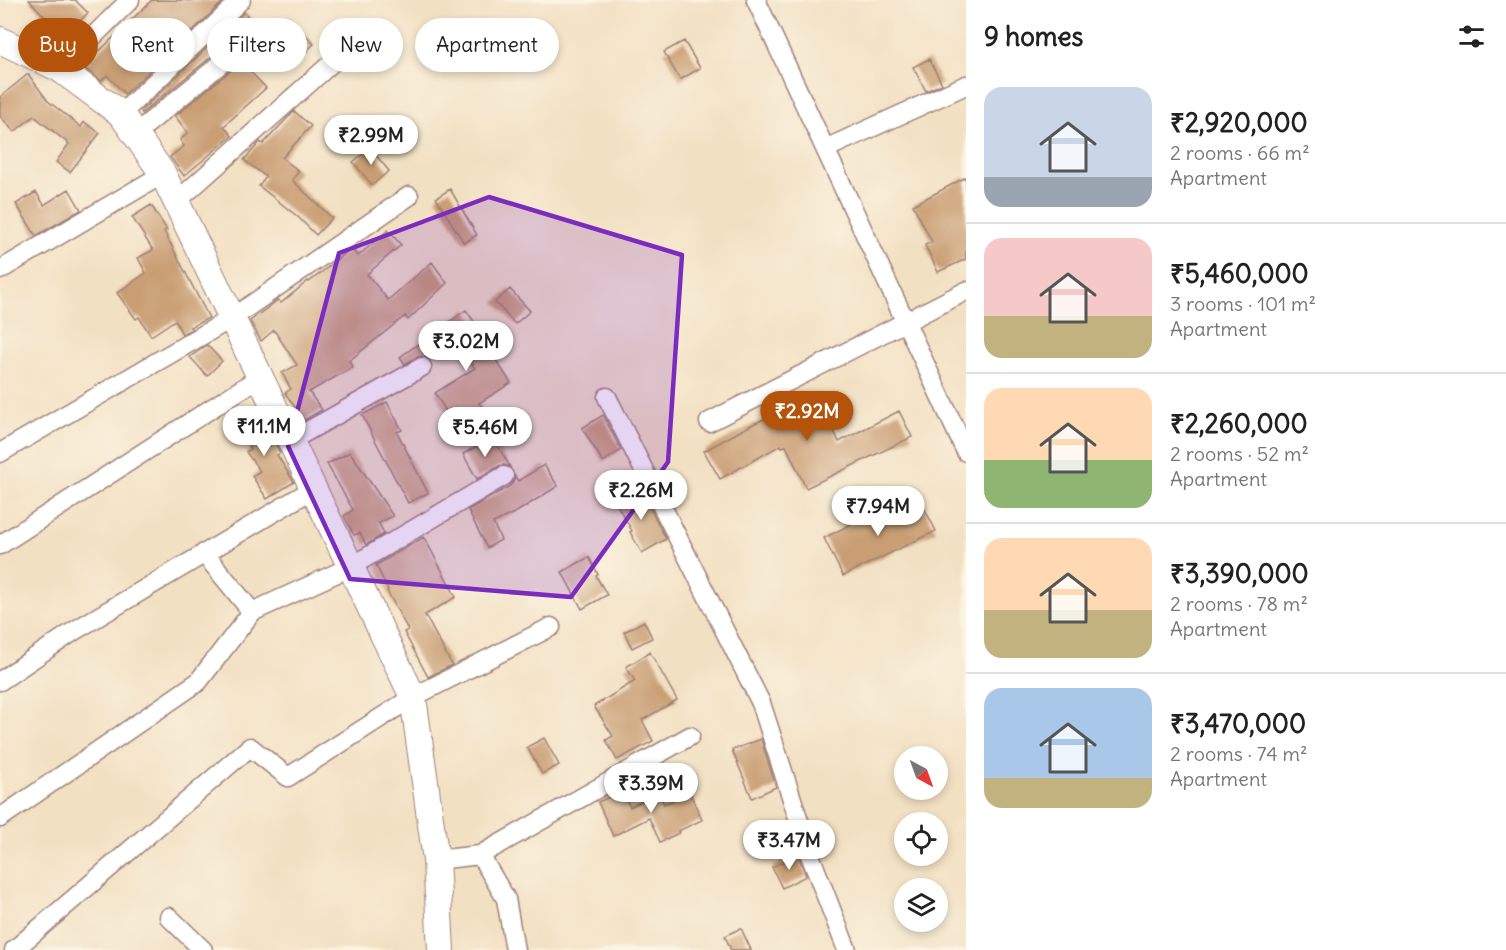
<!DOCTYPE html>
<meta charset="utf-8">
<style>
:root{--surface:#fff;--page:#f2f2f2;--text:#222;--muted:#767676;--line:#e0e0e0;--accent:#b45309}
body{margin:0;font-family:Delius,sans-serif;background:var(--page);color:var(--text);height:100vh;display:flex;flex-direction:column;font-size:22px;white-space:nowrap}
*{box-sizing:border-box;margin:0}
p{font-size:20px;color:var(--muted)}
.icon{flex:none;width:33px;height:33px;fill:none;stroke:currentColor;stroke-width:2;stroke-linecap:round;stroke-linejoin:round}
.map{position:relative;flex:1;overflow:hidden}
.sheet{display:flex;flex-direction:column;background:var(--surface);width:540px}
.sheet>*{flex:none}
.top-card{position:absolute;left:18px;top:18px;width:570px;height:54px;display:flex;gap:12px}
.needle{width:39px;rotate:139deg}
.tools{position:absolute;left:894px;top:746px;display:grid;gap:12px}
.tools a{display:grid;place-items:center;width:54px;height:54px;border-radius:50%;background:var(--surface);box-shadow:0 3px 9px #0003;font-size:30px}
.price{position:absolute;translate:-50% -51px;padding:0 14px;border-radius:21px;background:#fff;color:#222;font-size:20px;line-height:39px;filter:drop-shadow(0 2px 3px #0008)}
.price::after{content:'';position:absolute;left:50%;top:36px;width:18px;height:14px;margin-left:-9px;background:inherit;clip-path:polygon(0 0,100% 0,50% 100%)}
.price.active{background:var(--accent);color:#fff}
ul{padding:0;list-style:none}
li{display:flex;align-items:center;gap:18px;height:150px;padding:0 18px}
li+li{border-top:2px solid var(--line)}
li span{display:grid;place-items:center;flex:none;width:168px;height:120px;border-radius:18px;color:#555}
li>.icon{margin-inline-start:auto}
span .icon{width:72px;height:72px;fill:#fffc;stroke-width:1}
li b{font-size:26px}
h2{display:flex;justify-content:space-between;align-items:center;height:72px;padding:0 18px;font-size:26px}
.tag{padding:0 21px;border-radius:27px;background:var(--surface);box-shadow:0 3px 9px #0003;font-size:21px;line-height:54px}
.tag.active{background:var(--accent);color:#fff}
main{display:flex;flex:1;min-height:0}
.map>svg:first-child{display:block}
.building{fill:#c99e73}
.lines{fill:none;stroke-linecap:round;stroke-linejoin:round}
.street-casing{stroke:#9e8076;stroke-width:21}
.secondary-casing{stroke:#9e8076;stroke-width:28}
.street{stroke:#fff;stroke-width:18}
.secondary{stroke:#fff;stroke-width:26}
.marked{fill:#7b2cbf;fill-opacity:0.2;stroke:#7b2cbf;stroke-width:4.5;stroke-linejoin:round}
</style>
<main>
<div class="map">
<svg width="966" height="950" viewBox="0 0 966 950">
<rect width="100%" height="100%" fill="#fcf5e5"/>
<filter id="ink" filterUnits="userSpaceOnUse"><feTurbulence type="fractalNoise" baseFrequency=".0167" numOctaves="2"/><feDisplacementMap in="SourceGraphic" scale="12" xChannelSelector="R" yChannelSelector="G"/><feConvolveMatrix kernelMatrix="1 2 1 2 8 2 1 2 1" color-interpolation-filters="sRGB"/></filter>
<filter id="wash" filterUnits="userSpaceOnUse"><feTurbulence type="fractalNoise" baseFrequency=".008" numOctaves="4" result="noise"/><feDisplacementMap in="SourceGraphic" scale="24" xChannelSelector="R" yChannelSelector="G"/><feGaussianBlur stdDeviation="1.35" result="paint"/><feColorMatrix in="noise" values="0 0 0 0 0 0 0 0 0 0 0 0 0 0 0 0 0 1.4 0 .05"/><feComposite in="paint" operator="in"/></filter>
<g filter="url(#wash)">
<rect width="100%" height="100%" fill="#f2e0c2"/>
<g id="blocks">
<path class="building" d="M29,0h46l13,13 -24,23 7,7 -10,10 -13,-7 -9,-8 14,-13z
M152,0l72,1 -99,93 -18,-19 -6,6 -18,-14z
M244,12l12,13 -15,13 -9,2 -90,73 -1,-2z
M289,17l25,27 -18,17 -25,-29z
M684,41l16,27 -20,12 -16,-28z
M929,59l13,25 -16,7 -13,-24z
M241,62l25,26 -42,38 8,10 -48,40 -14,-19 14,-11 -4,-6 8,-7 -13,-17z
M28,74l20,27 33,26 3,-5 16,11 -30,39 -14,-10 13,-18 -35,-28 -20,16 -14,-16v-19z
M294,111l17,15 -29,32 17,13 -7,9 40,38 -16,17 -19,-19 -38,-30 7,-9 -22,-17 16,-18 3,2z
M370,148l19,23 -17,14 -19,-23z
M966,177v82l-28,13 -13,-27 7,-3 -19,-37z
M69,189l12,21 -45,26 -20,-32 20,-12 8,13z
M450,189l27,46 -13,8 -28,-45z
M151,205l16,25 -3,1 45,87 -19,9 2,2 -10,5 -7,-14 -24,16 -12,-19 -3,2 -19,-26 29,-20 -8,-15 15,-8 -21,-33z
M388,230l13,15 -34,29 21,26 44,-38 15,21 -39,37 -3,-4 -56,45 4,6 -44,25 13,18 -18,10 -19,-27 6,-4 -9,-16 15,-8 -23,-35 -13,11 -11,-20 28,-21 3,3 27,-22 1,1 42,-33 7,7z
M510,289l20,22 -15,13 -20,-22z
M466,310l27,39 -3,2 21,32 -32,20 16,24 -17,12 -18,-27 -10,6 -15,-25 40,-25 -19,-30 -29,19h-10l-12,7 -5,-7z
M207,345l15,16 -15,15 -17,-19z
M818,395l21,47 60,-31 13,26 -106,51 -20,-42 -4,1 -1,-2 -61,34 -16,-28 49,-27z
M387,402l15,28 -5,2 31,61 -20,10 -46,-88z
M250,411l17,27 4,-3 9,18 -3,2 17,27 -27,17 -15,-23 8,-5 -14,-19 5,-3 -18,-28z
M603,415l18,35 -18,12 -21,-34z
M493,437l17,30 -6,-2 -5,1 -22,13 -14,-25z
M350,452l43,64 -14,7 5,11 -18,11 -6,-12 -6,2 -10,-19 9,-6 -26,-46z
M544,465l14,21 -40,25 -25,12 8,17 -14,8 -19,-38 42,-24 4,-5 1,-5 3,5z
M640,489l26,50 -24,14 -12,-21 2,-1 -16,-28z
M920,500l16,31 -93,45 -19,-38 45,-23 4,9z
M424,537l32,60 -31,18 27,50 -24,12 -24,-45 4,-2 -21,-39 1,-1 -12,-25z
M589,557l9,17 -2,2 11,19 -25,14 -20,-37z
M644,621l8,17 -20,10 -8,-16z
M650,652l27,48 -35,20 11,21 -36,19 -11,-20 7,-4 -19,-30 41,-25 -9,-14z
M544,738l15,27 -17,9 -15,-27z
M761,739l15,48 -24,11 -20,-48z
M622,791l8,16 29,-14 5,11 26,-11 12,27 -24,11 1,2 -19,9 -11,-24 -36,18 -15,-34z
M798,855l8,21 -24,12 -10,-21z
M741,928l10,22h-20l-6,-14z"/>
</g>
</g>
<g filter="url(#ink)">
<use href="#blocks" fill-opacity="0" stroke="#9e8076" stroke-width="1.5"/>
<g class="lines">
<g class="street-casing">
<path id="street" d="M756,0l210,452
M60,69l70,-69
M121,114l120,-114
M135,134l104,-85
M825,149l141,-64
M176,202l168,-150
M0,270l163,-96
M607,397l154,306 49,152 37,95
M709,422l257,-131
M290,441l132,-74
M0,453l232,-135 177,-122
M0,545l260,-168
M204,553l48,59
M0,681l74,-50 239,-142
M0,818l198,-136 54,-70 98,-45 154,-91
M480,855l26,44 9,51
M436,860l44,-5 210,-119
M169,917l34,33
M14,950l236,-203 38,30 125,-80 138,-70"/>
</g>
<g class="secondary-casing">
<path id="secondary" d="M0,40l60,29 61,45 42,60 250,523 23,163 5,90"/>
</g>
<use href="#street" class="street"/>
<use href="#secondary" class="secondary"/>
</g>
</g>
<path class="marked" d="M489,197l193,58 -14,207 -97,135 -221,-18 -62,-133 51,-193z"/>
</svg>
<div class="tools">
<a><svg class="needle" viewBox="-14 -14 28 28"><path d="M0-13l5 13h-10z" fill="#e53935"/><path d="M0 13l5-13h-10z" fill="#767676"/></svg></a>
<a><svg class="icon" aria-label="locate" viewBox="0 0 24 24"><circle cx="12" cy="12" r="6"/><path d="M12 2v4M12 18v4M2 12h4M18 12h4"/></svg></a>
<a><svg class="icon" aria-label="layers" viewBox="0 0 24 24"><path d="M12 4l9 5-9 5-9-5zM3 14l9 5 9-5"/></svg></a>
</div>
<b class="price" style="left:371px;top:166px">₹2.99M</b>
<b class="price" style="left:466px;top:372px">₹3.02M</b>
<b class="price active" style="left:807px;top:442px">₹2.92M</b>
<b class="price" style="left:264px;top:457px">₹11.1M</b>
<b class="price" style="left:485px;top:458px">₹5.46M</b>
<b class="price" style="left:641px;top:521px">₹2.26M</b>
<b class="price" style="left:878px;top:537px">₹7.94M</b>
<b class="price" style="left:651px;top:814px">₹3.39M</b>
<b class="price" style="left:789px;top:871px">₹3.47M</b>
<div class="top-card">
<a class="tag active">Buy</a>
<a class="tag">Rent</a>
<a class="tag">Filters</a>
<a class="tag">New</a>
<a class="tag">Apartment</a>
</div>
</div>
<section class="sheet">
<h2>9 homes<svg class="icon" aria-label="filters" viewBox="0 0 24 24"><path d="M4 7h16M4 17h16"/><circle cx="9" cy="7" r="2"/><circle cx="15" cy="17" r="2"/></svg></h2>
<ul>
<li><span style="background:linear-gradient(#c9d6e8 75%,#9aa5b1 0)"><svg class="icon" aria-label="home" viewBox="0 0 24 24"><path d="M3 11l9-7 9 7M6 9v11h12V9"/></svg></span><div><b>₹2,920,000</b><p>2 rooms · 66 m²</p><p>Apartment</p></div></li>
<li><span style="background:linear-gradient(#f6c9c9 65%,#c2b280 0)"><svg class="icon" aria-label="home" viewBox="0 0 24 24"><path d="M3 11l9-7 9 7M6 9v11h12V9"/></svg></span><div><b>₹5,460,000</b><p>3 rooms · 101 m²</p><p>Apartment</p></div></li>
<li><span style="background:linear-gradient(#ffd9b3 60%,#8fb573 0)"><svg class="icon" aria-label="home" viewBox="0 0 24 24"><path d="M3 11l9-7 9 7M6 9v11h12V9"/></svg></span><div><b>₹2,260,000</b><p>2 rooms · 52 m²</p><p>Apartment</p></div></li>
<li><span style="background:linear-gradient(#ffd9b3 60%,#c2b280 0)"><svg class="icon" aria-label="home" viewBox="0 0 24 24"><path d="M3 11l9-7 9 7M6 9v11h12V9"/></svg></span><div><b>₹3,390,000</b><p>2 rooms · 78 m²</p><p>Apartment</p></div></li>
<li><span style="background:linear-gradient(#a9c7e8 75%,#c2b280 0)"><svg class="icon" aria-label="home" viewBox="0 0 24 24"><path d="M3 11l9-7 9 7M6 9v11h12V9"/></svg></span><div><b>₹3,470,000</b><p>2 rooms · 74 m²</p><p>Apartment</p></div></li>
</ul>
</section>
</main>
